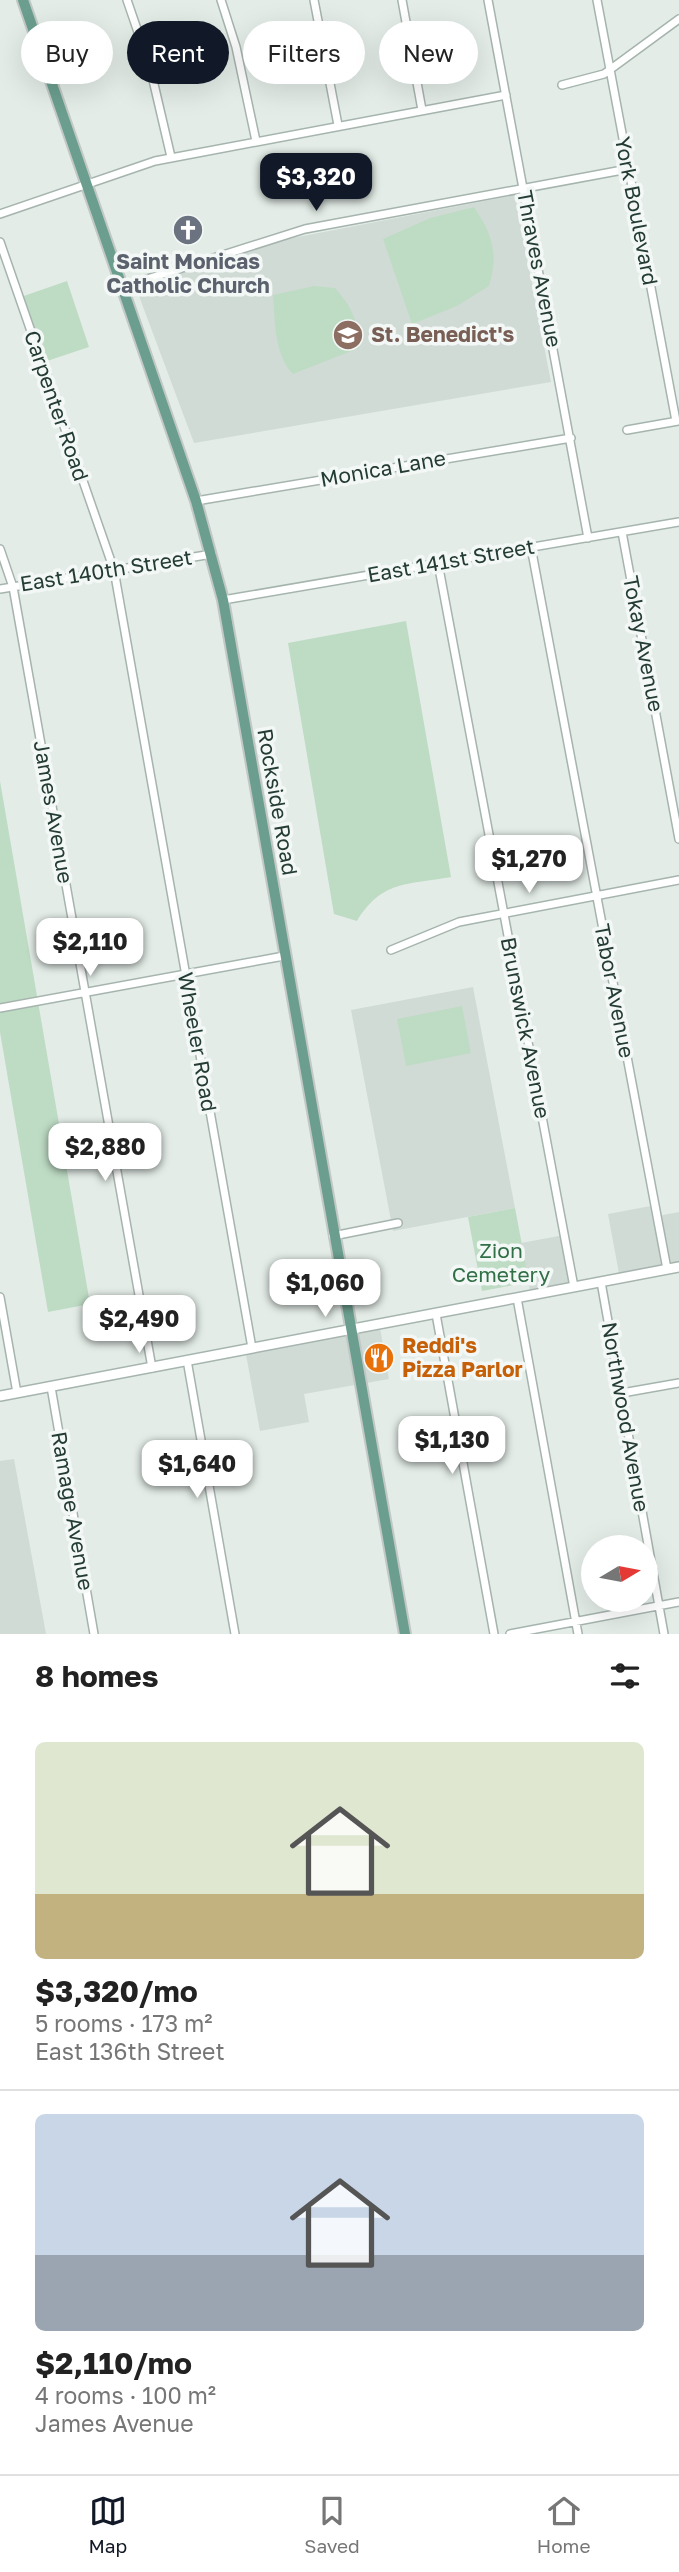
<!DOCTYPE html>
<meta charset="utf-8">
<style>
:root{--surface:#fff;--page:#f2f2f2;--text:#222;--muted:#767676;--line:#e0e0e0;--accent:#111827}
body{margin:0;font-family:"Golos Text",sans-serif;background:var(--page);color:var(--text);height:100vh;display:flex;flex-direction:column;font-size:26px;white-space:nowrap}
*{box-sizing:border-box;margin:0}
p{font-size:23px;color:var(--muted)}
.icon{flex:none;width:38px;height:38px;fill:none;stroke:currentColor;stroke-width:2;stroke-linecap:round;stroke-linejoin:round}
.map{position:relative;height:1634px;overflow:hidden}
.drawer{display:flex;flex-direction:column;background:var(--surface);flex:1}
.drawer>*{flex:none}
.guide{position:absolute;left:21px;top:21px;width:637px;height:63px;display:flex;gap:14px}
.needle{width:46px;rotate:80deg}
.fabs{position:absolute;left:581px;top:1535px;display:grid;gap:14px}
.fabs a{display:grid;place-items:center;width:77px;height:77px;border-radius:50%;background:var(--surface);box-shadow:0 7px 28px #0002;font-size:35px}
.price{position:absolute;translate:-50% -60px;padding:0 16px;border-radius:14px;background:#fff;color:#222;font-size:23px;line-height:46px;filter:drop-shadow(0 2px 4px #0008)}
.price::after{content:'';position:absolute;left:50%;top:42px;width:21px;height:16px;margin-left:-10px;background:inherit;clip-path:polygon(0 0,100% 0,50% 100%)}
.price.active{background:var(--accent);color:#fff}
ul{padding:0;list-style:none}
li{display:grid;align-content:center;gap:14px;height:371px;padding:0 35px}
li+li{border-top:2px solid var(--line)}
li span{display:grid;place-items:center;height:217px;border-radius:10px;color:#555}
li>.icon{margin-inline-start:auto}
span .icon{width:126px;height:126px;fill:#fffc;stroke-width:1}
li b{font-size:30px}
h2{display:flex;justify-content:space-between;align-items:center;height:84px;padding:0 35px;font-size:30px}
.pill{padding:0 24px;border-radius:32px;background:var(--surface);box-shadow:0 7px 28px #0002;font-size:24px;line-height:63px}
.pill.active{background:var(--accent);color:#fff}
.tab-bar{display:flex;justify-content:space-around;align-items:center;height:98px;border-top:2px solid var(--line);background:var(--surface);font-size:19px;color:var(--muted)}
.tab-bar a{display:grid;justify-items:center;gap:4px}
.tab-bar .active{color:var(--accent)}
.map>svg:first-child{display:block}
.built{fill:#d1dbd6}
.green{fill:#bedbc4}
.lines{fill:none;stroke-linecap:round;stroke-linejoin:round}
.minor-casing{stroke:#a6b4ae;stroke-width:10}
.tertiary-casing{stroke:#a6b4ae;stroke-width:12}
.primary-casing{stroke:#c2c8c6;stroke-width:14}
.minor{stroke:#fff;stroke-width:7}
.tertiary{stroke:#fff;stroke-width:9}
.primary{stroke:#6b9e8e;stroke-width:10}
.labels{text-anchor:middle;stroke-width:7;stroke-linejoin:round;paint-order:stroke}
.street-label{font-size:21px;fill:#243c34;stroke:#f3f8f6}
.worship-label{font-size:21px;font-weight:bold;fill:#5b616d;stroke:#f3f8f6}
.education-label{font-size:21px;font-weight:bold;fill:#785e54;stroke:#f3f8f6;text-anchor:start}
.park-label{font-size:21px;fill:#316f47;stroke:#f3f8f6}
.food-label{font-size:21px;font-weight:bold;fill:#c56008;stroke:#f3f8f6;text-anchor:start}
</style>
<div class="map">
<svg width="679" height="1634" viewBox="0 0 679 1634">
<rect width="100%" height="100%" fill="#e3ece7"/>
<path class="built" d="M515,195l36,187 -357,61 -58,-155 136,-46z
M473,987l42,221 -122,23 -42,-221z
M656,1205l2,11 21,-4v55l-59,12 -12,-65z
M564,1235l10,52 -43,8 -10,-52z
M379,1322l10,57 -85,15 5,28 -49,9 -15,-82z
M14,1459l32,175h-46v-173z"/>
<path class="green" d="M474,207c18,27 25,46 15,79l-32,20 -45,18 -29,-85 47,-21z
M67,281l22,66 -48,16 -23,-65z
M314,286l21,2c18,20 23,33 24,60l-66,26c-19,-19 -18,-54 -20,-79z
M406,621l45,256c-44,8 -69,3 -94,44l-23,-7 -46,-271z
M0,781l90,523 -42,8 -48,-280z
M462,1006l9,47 -65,13 -9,-47z
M515,1208l14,74 -47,9 -14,-74z"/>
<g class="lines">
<g class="minor-casing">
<path id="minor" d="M127,0l23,67 21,90
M221,0l15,47 20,94
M314,0l24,125
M402,0l20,110
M488,0l100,538
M597,0l79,421
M562,85l42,-11 75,-55
M0,214l155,-53 351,-66
M0,242l114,328 138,778
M122,287l183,-58 323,-60
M627,430l51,-9
M196,501l375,-63
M622,532l57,307
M531,547l136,722
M0,549l13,38 139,781
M438,563l136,724
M0,589l212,-35
M223,600l456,-78
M391,950l68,-28 220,-42
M0,1008l284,-52
M333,1236l65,-13
M601,1282l63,352
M0,1297l17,96
M517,1298l61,336
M436,1314l58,320
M187,1360l48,274
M51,1387l43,247
M622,1393l57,-10
M510,1634l169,-32"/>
</g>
<g class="tertiary-casing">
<path id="tertiary" d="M0,1396l679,-129"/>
</g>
<g class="primary-casing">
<path id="primary" d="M23,0l173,501 27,99 182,1034"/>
</g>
<use href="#minor" class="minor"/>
<use href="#tertiary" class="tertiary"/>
<use href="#primary" class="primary"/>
</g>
<defs>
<g id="church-disc" transform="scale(1.575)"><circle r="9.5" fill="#6b7280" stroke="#f3f8f6"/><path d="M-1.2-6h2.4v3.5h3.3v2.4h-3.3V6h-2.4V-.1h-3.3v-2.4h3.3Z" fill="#fff"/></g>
<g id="school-disc" transform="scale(1.575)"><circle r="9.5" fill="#8d6e63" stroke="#f3f8f6"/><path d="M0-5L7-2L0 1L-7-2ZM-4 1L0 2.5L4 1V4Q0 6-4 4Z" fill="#fff"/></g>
<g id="restaurant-disc" transform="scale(1.575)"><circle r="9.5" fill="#e8710a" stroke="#f3f8f6"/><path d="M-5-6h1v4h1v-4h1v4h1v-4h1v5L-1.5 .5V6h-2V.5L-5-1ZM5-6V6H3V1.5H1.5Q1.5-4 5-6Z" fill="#fff"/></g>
</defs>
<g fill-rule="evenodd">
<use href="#church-disc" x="188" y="230"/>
<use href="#school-disc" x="348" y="335"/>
<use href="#restaurant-disc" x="379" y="1358"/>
</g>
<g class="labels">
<g class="street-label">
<text transform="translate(636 211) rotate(79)" y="7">York Boulevard</text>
<text transform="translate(539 269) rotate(79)" y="7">Thraves Avenue</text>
<text transform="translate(56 406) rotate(71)" y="7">Carpenter Road</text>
<text transform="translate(383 469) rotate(-10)" y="7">Monica Lane</text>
<text transform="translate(451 561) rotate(-10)" y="7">East 141st Street</text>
<text transform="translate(106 571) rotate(-9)" y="7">East 140th Street</text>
<text transform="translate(643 644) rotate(79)" y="7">Tokay Avenue</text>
<text transform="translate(277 802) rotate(80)" y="7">Rockside Road</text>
<text transform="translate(53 812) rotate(80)" y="7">James Avenue</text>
<text transform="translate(614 991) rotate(79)" y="7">Tabor Avenue</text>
<text transform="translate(525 1028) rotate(79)" y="7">Brunswick Avenue</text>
<text transform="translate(197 1042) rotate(80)" y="7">Wheeler Road</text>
<text transform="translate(625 1417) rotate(80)" y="7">Northwood Avenue</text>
<text transform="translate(72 1511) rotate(80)" y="7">Ramage Avenue</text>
</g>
<g class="worship-label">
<text x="188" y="269">Saint Monicas<tspan x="188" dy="24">Catholic Church</tspan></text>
</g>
<g class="education-label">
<text x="371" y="342">St. Benedict's</text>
</g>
<g class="park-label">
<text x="501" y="1258">Zion<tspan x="501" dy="24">Cemetery</tspan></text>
</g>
<g class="food-label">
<text x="402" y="1353">Reddi's<tspan x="402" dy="24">Pizza Parlor</tspan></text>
</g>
</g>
</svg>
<div class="fabs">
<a><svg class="needle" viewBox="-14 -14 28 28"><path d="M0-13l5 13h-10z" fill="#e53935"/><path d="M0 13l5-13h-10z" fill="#767676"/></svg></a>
</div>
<b class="price active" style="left:316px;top:213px">$3,320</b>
<b class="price" style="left:529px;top:895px">$1,270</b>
<b class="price" style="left:90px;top:978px">$2,110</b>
<b class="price" style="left:105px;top:1183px">$2,880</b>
<b class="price" style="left:325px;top:1319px">$1,060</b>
<b class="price" style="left:139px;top:1355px">$2,490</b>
<b class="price" style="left:452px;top:1476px">$1,130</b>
<b class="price" style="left:197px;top:1500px">$1,640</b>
<div class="guide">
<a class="pill">Buy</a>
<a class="pill active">Rent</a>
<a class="pill">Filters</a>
<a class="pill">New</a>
</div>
</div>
<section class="drawer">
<h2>8 homes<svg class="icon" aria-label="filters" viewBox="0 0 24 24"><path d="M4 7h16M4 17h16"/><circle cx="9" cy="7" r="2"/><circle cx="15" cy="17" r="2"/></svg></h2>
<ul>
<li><span style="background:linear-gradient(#dfe7d0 70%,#c2b280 0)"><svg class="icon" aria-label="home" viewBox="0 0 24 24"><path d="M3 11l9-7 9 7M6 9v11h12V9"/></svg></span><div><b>$3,320/mo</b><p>5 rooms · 173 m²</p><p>East 136th Street</p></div></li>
<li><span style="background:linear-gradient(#c9d6e8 65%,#9aa5b1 0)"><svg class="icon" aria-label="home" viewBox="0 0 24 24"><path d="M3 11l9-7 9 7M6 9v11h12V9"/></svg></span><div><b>$2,110/mo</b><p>4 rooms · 100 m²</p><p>James Avenue</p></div></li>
</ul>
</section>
<nav class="tab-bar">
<a class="active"><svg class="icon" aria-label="map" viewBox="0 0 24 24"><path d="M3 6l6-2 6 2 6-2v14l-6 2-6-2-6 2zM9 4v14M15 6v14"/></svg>Map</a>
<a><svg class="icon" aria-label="saved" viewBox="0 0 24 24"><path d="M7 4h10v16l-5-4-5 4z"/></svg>Saved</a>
<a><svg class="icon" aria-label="home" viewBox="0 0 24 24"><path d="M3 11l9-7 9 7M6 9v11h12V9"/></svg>Home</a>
</nav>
